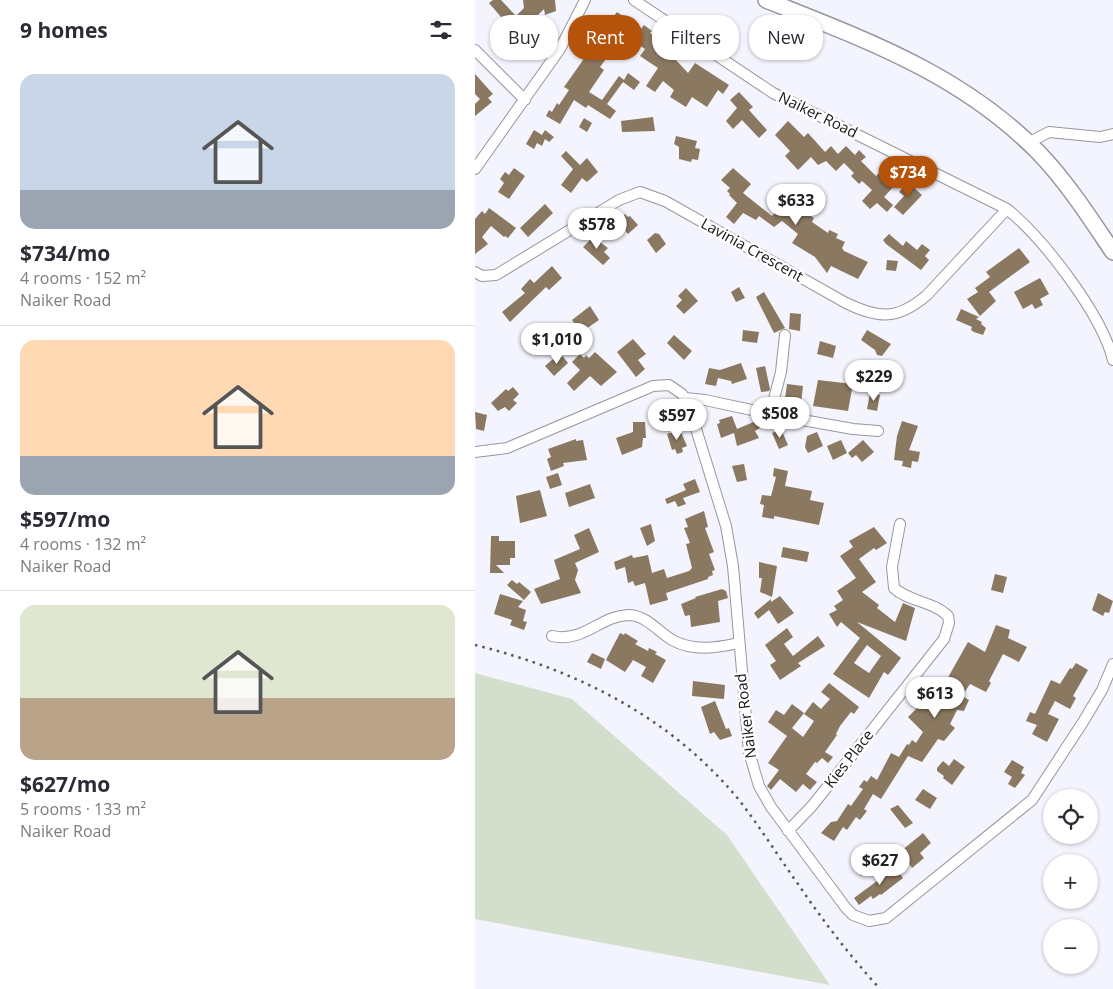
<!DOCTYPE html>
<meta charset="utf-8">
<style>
:root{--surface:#fff;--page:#f2f2f3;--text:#2b2b33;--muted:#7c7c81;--line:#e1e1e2;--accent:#b45309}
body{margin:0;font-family:"Open Sans",sans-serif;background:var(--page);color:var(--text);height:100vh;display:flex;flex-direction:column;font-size:19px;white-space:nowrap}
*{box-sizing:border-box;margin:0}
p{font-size:16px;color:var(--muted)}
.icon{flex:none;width:28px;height:28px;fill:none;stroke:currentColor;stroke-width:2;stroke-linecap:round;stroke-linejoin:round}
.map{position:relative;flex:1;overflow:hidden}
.sheet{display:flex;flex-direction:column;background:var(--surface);width:475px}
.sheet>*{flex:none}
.hud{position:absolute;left:15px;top:15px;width:475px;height:45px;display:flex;gap:10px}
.buttons{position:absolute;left:568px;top:789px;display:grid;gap:10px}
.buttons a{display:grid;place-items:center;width:55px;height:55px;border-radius:50%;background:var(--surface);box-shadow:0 1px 4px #0004;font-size:25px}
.price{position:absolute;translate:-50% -42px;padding:0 11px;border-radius:18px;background:#fff;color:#222;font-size:16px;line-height:32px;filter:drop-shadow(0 1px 2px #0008)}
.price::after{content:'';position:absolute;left:50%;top:30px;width:15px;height:11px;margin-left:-8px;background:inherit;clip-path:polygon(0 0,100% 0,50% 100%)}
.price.current{background:var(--accent);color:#fff}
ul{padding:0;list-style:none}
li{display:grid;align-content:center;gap:10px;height:265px;padding:0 20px}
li+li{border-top:1px solid var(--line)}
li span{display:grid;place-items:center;height:155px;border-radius:15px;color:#555}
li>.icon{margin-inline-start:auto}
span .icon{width:90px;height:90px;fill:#fffc;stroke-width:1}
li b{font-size:21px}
h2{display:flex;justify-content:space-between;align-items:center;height:60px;padding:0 20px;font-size:21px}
.pill{padding:0 18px;border-radius:20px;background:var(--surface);box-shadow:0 1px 4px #0004;font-size:18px;line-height:45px}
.pill.current{background:var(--accent);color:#fff}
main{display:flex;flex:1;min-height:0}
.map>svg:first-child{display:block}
.green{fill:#d3decc}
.building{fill:#8b7860;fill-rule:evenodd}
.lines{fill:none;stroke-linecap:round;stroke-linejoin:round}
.street-casing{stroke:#95979e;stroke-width:12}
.secondary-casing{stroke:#95979e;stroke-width:18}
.street{stroke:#fff;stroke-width:10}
.secondary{stroke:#fff;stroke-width:15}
.rail{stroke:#57585c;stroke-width:2.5;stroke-dasharray:2.5 5;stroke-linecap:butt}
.labels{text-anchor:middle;stroke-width:5;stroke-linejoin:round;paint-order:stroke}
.street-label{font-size:15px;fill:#161619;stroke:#fff}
</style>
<main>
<section class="sheet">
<h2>9 homes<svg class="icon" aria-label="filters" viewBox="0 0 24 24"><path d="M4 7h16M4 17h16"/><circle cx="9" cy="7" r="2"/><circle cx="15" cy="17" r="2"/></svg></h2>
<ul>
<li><span style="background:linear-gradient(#c9d6e8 75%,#9aa5b1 0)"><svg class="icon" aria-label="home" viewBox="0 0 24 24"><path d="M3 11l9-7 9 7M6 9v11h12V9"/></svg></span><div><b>$734/mo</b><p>4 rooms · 152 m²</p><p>Naiker Road</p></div></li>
<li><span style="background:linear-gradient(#ffd9b3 75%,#9aa5b1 0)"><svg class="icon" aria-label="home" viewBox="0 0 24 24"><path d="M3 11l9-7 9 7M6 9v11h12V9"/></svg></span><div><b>$597/mo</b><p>4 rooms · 132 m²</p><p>Naiker Road</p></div></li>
<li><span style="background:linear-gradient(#dfe7d0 60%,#b9a48a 0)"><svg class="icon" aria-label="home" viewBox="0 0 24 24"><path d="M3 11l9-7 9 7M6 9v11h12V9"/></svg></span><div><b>$627/mo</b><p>5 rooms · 133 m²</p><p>Naiker Road</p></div></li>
</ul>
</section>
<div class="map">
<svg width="638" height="989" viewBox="0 0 638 989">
<rect width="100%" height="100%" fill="#f3f4fd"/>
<path class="green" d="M0,673l97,26 155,136 103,150 -355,-66z"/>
<path class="building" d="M18,0h8l15,16 8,-8 -1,-8h32l1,11 -11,4 -1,-6 -14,14 6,6 -17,13 7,8 -8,7 -24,-25 13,-8 -18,-21z
M142,12l24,17 3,-4 8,6 -2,2 15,10 -2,3 25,27 7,-10 34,22 -6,9 -5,-4 -11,17 -15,-10 -6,10 -16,-10 4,-7 -11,-9 -8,11 -9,-6 12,-18 -18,-12 5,-7 -21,-14 -24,32 4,3 -15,22 13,8 17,-24 5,4 4,-7 12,9 -6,8 -11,-8 -16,22 9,7 -6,8 -22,-14 -2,3 -12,-8 -14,24 -14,-8 3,-6 3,2 5,-9 2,2 10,-15 -5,-3 17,-24 4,-6 4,2 11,-14 -5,-3 16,-18 -2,-1z
M0,74l18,20 -5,4 4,4 -17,14v-12l5,-5 -5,-5z
M264,92l14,15 -4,3 18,20 -8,8 -17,-18 -9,9 -7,-8 11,-13 -7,-8z
M178,117l2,14 -33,1 -1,-11z
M109,118l8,5 -5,9 -8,-5z
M313,121l16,16 4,-4 17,19 6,-6 7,8 8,-8 9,9 4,-5 7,7 -5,4 15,15 6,-6 13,15 -11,12 9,8 -6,7 -10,-9 -7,6 -8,-8 10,-11 -10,-9 -3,3 -8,-8 3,-3 -10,-10 -8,8 -10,-10 -8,4 -7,-8 -13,13 -13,-14 5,-5 -15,-16z
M59,130l8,5 3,-5 9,7 -5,5 -4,-3 -3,7 -5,-3 -3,6 -8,-5z
M201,136l21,5 -2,7 5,1 -2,11 -6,-1 -1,3 -12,-3v-12l-5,-3z
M91,151l14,14 7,-7 11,14 -11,10 -5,-4 -11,15 -10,-8 12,-16 -12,-13z
M39,168l11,8 -16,23 -11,-7 6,-9 -4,-4 5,-7 4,3z
M258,168l18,16 -8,9 29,23 25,-28 14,11 -9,12 12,7 -2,4 16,11 1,-3 9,4 -2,4 9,4 -3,6 2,3 24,11 -10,17 -27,-13 -4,7 -12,-16 -23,-14 6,-9 -16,-13 -8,6 -15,-11 -3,4 -13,-7 -9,11 -8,-7 11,-14 -8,-8 1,-1 -3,-3 3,-3 -9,-8z
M433,182l14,13 -19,20 -9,-8 10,-11 -5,-4z
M70,204l8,9 -25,24 -8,-9z
M14,208l27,20 -8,10 -3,-2 -1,1 -13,-11 -9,11 6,7 -13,10v-35l7,-8 3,3z
M150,214l3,3 2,-1 8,9 -10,9 -10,-12z
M180,233l4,1 7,10 -10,9 -9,-13z
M414,234l14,12 3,-5 11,9 5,-6 8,6 -5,6 4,4 -8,10 -35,-26 -3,-4z
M118,237l15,11 -4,4 6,6 -7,7 -20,-18z
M544,248l11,14 -41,30 7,9 -16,15 -13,-17 11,-7 -3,-4 15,-11 -4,-5z
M412,260l11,1 -2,10 -10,-1z
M77,266l10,12 -13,12 -3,-3 -36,35 -8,-10 23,-19 -4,-4 9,-10 4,4z
M565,278l9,16 -9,5 3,6 -8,4 -3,-5 -9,5 -9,-17z
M264,287l6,11 -9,4 -5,-10z
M211,288l12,13 -14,13 -8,-8 6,-6 -4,-4z
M289,292l21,36 -11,5 -18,-36z
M115,306l9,14 -29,20 -6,-8 11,-8 -3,-4z
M486,309l18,8 -3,2 6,3 -1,2 5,4 -3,7 -9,-3 -3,-2 1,-3 -16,-7z
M315,313l11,1 -1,17 -11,-2z
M268,330l16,2 -2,11 -15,-2z
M392,330l24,14 -9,12 -5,-1 -2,-5 -14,-10z
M199,335l18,16 -8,9 -17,-17z
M158,339l13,15 -8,6 7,9 -9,8 -19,-25z
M345,341l16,5 -3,12 -16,-4z
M120,352l22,20 -16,14 -11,-10 -16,15 -7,-8 13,-13 -8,-8 8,-8 4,4 2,-3 3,3z
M85,353l8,10 -14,13 -9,-10z
M266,363l6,16 -15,5 -1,-3 -13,-3 -2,8 -11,-2 4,-16 11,2z
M290,366l5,23 -1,2 -8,1 -5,-24z
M343,380l35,4 -5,27 -35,-5z
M312,384l16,2 -2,17 -12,-1 1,-3h-5z
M38,387l6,7 -6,6 4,3 -8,8 -4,-4 -7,4 -7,-8 15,-14 2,2z
M395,393l10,2 -3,16 -10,-2z
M0,412l12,3 -3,16 -8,-2z
M257,416l5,13 19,-8 4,7 -5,3 4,7 -22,8 -3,-13 -13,5 -4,-14 3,-1 -1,-3z
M427,421l16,5 -9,24 11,2 -2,10 -6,-1 -1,7 -9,-2 1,-5 -9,-1 3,-24z
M158,422h12l1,16h-3l-1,9 -20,8 -6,-17 17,-6z
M306,429l7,16 -9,4 -7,-16z
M205,430l7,16 -5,2 1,4 -6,2 -2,-5 -3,1 -5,-16z
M342,432l6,14 -15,7 -3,-6 2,-11z
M101,439v2l7,-1 4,20 -24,3 1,3 -13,5 -4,-12 4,-2 -3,-8z
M366,440l6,13 -14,7 -6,-14z
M388,440l11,12 -12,10 -6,-7 -4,3 -4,-5z
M269,464l3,16 -10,2 -5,-16z
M299,468l14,3 -3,15 27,5 -2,9 14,3 -5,22 -45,-9v3l-12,-2 2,-12 -4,-1 2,-9 9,1 5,-19 -3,-1z
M83,473l4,12 -12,4 -4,-12z
M220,479l5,13 -17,6 3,6 -8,3 -3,-6 -8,3 -2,-5 21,-9 -3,-6z
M115,484l5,14 -26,9 -4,-14z
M65,490l7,26 -27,7 -4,-27z
M229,511l4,16 -3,1 9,24 -5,2 6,16 -3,1 1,4 -5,2v2l-42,14 2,7 -18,5 -5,-22 -10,3 -2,-5 -5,2 -3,-16 -9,3 -2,-8 18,-7 1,3 15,-3 4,18 12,-4 3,9 22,-7 3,-3 -6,-24 4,-1 -6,-15 4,-1 -3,-8z
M176,524l4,17 -8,5 -7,-18z
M399,527l13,16 -11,7 -2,-2 -15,11 17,23 -14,10 17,13 -2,3 18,14 8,-19 12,5 -9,33 -49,-19 44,36 -13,17 -4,-3 -15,26 -36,-24 27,-36 -19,-16 -4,5 -8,-13 8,-4 -3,-4 9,-6 -6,-9 19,-13 -16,-22 13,-9 -4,-6zM392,645l14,11 -12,17 -15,-10z
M114,528l10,24 -24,11 3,7 -3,10 6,13 -40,11 -7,-15 26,-10 -6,-19 26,-11 -6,-14z
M16,536h8v5h16v17h-5v7h-14l8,8h-14z
M308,547l26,5 -2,10 -26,-5z
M284,562l18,4 -5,31 -12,-5 2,-14h-3z
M520,574l12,3 -4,16 -12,-3z
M37,580l5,4 2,-2 12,10 -7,8 -17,-15z
M247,589l4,2 2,7 -10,3 2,21 -29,5 -1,-12 -5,1 -4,-12 15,-6 -1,-1z
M623,593l15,8 -4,12 -4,-1 -2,4 -11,-6z
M25,594l23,7 -5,6 8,3 -3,11 4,1 -3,8 -14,-5 2,-5 -18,-6z
M305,596l14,17 -16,11 -9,-14 -11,9 -4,-6 17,-14v3z
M521,625l14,5 -2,8 19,9 -8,15 -16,-8 -14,27 2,2 -5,9 -16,-8 -8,12 7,4 -5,11 -7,-1 -7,14 5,4 -11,13 -6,-2 -16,23 -14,-6 -27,43 -8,-5 -9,15 3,2 -7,9 -4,-3 -9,13 -4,-3 -9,14 -13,-8 10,-11 6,-1 11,-17 3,2 12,-17 -4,-2 5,-7 3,2 4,-6 6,4 14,-27 8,4 8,-13 2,1 3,-5 4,3 7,-11 -15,-15 14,-14 8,7 6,-16 12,4 7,-12 -9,-5 22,-39 17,10z
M312,628l6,9 -9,7 9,12 25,-20 7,10 -27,17 3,3 -21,14 -10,-15 6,-4 -11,-16z
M145,633l4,2 1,-2 13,8 -3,3 13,7 1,-3 8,4 -2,2 11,6 -13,23 -12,-7 5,-9 -13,-7 -8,12 -19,-12z
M117,653l13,6 -4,10 -14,-7z
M601,663l12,7 -15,26 3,2 -6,11 -15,-8 -7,13 11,5 -12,23 -15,-8 5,-9 -11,-4 4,-9 5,2 16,-34 9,4 10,-16 2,1z
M218,681l32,4 -1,14 -32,-3z
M354,683l30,24 -5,7 -3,-2 -11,14 -4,8 1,1 -12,17 8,5 -5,6 -6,-5 -5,5 -2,-1 -9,12 11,8 -7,8 -7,-6 -7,8 -16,-13 -9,11 -4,-4 12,-16 -11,-7 19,-27 -19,-14 8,-12 8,5 8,-11 12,9 -12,15 11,9 11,-16 -10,-7 9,-12 8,7 9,-10 -9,-7z
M240,701l11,28 3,-1 3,8 -12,4 -6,-8 -4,2 -9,-27z
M479,759l11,8 -13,18 -9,-7 1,-2 -7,-5v-3l6,-7 6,5z
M537,760l12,7 -3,6 4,2 -10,13 -7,-4 4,-7 -8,-5z
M448,789l14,9 -7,11 -15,-9z
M423,805l15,18 -8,5 -15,-19z
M448,833l8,10 -11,10 4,5 -12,10 -11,-17z
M408,846l8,14 -30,16 -8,-13z
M421,867l7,11 -22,17 -1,-1 -7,5 -2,-3 -12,9 -5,-7z"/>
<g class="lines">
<g class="street-casing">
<path id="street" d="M159,0l139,93 234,116c37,30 95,106 106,151
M0,50l50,50
M553,143l21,-11 51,5 13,-3
M0,169l85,-120 25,-49
M0,272l7,4 14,-1 123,-75 21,-8 25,9 181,102c33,16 52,17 81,-8l80,-86
M210,398l20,2 75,16 73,13 25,2
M295,414l11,-42 4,-37
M0,452l32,-4 146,-62 16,-1 13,9 6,9 38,123 7,40 16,186 10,34 12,21 75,101 7,7 16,6 17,-3 146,-118 51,-78 19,-32 11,-26
M77,636c32,7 48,-20 76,-21 19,0 31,18 46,26 19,10 44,7 64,2
M313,831l24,-25 132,-167 5,-16 -1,-7c-15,-15 -39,-14 -54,-28l-2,-21 8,-43"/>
</g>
<g class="secondary-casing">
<path id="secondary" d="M291,0c100,40 195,74 272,152 29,30 52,66 75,100"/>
</g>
<use href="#street" class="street"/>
<use href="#secondary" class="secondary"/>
<path class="rail" d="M0,645c102,25 197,73 264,155 21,27 39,56 59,84 25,37 52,72 82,105"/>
</g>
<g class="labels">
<g class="street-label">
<text transform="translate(343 115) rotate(26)" y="5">Naiker Road</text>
<text transform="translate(277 250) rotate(29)" y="5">Lavinia Crescent</text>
<text transform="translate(271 716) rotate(-97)" y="5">Naiker Road</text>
<text transform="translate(374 759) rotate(-52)" y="5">Kies Place</text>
</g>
</g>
</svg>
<div class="buttons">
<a><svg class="icon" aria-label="locate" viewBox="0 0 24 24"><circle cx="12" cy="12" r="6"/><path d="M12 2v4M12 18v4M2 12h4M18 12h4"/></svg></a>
<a>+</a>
<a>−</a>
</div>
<b class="price current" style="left:433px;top:198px">$734</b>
<b class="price" style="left:321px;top:226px">$633</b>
<b class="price" style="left:122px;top:250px">$578</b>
<b class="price" style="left:82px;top:365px">$1,010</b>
<b class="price" style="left:399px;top:402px">$229</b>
<b class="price" style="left:305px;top:439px">$508</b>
<b class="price" style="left:202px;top:441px">$597</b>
<b class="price" style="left:460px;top:719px">$613</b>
<b class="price" style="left:405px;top:886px">$627</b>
<div class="hud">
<a class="pill">Buy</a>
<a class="pill current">Rent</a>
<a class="pill">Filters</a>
<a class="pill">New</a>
</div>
</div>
</main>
